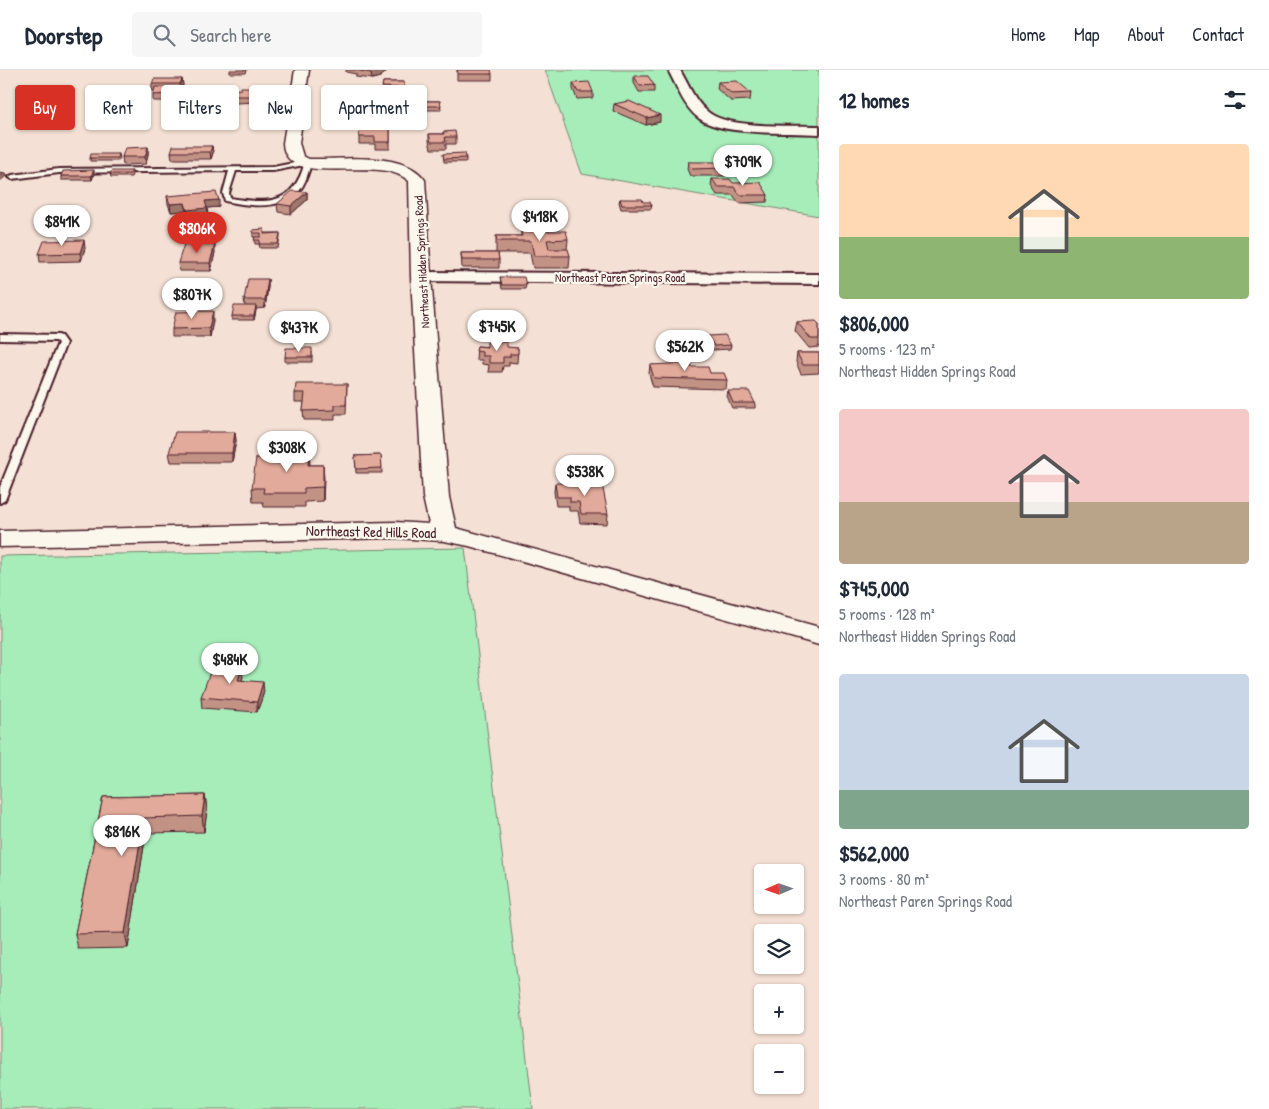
<!DOCTYPE html>
<meta charset="utf-8">
<style>
:root{--surface:#fff;--page:#f6f6f7;--text:#1f2937;--muted:#747a83;--line:#e0e1e3;--accent:#d93025}
body{margin:0;font-family:"Patrick Hand",sans-serif;background:var(--page);color:var(--text);height:100vh;display:flex;flex-direction:column;font-size:19px;white-space:nowrap}
*{box-sizing:border-box;margin:0}
p{font-size:16px;color:var(--muted)}
.icon{flex:none;width:28px;height:28px;fill:none;stroke:currentColor;stroke-width:2;stroke-linecap:round;stroke-linejoin:round}
.map{position:relative;flex:1;overflow:hidden}
.panel{display:flex;flex-direction:column;background:var(--surface);width:450px}
.panel>*{flex:none}
.guide{position:absolute;left:15px;top:15px;width:475px;height:45px;display:flex;gap:10px}
.needle{width:32px;rotate:268deg}
.controls{position:absolute;left:754px;top:794px;display:grid;gap:10px}
.controls a{display:grid;place-items:center;width:50px;height:50px;border-radius:5px;background:var(--surface);box-shadow:0 1px 4px #0004;font-size:25px}
.price{position:absolute;translate:-50% -42px;padding:0 11px;border-radius:18px;background:#fff;color:#222;font-size:16px;line-height:32px;filter:drop-shadow(0 1px 2px #0008)}
.price::after{content:'';position:absolute;left:50%;top:30px;width:15px;height:11px;margin-left:-8px;background:inherit;clip-path:polygon(0 0,100% 0,50% 100%)}
.price.current{background:var(--accent);color:#fff}
ul{padding:0;list-style:none}
li{display:grid;align-content:center;gap:10px;height:265px;padding:0 20px}
li span{display:grid;place-items:center;height:155px;border-radius:5px;color:#555}
li>.icon{margin-inline-start:auto}
span .icon{width:90px;height:90px;fill:#fffc;stroke-width:1}
li b{font-size:21px}
h2{display:flex;justify-content:space-between;align-items:center;height:60px;padding:0 20px;font-size:21px}
.tag{padding:0 18px;border-radius:5px;background:var(--surface);box-shadow:0 1px 4px #0004;font-size:18px;line-height:45px}
.tag.current{background:var(--accent);color:#fff}
header{display:flex;align-items:center;gap:30px;box-sizing:border-box;height:70px;padding:0 25px;background:var(--surface);border-bottom:1px solid var(--line)}
header strong{font-size:24px}
nav{display:flex;gap:28px;margin-inline-start:auto;font-size:18px}
.search{width:350px;height:45px;background:var(--page);display:flex;align-items:center;gap:12px;box-sizing:border-box;padding:0 18px;border-radius:5px;color:var(--muted);font-size:19px}
main{display:flex;flex:1;min-height:0}
.map>svg:first-child{display:block}
.green{fill:#a7edb9;stroke:#788672}
.lines{fill:none;stroke-linecap:round;stroke-linejoin:round}
.service-casing{stroke:#4a1f2b;stroke-width:4}
.minor-casing{stroke:#4a1f2b;stroke-width:4}
.tertiary-casing{stroke:#4a1f2b;stroke-width:3}
.service{fill:#fbf7ec;fill-rule:evenodd}
.minor{fill:#fbf7ec;fill-rule:evenodd}
.tertiary{fill:#fbf7ec;fill-rule:evenodd}
.wall{fill:#c29285;stroke:#4a1f2b}
.shaded-wall{fill:#9e776c;stroke:#4a1f2b}
.building{fill:#e2aa9b;stroke:#4a1f2b}
.labels{text-anchor:middle;stroke-width:4.5;stroke-linejoin:round;paint-order:stroke}
.far-street-label{font-size:12px;fill:#4a1f2b;stroke:#fbf7ec}
.street-label{font-size:15px;fill:#4a1f2b;stroke:#fbf7ec}
</style>
<header>
<strong>Doorstep</strong>
<div class="search"><svg class="icon" aria-label="search" viewBox="0 0 24 24"><circle cx="10" cy="10" r="6"/><path d="M15 15l6 6"/></svg>Search here</div>
<nav><a>Home</a><a>Map</a><a>About</a><a>Contact</a></nav>
</header>
<main>
<div class="map">
<svg width="819" height="1039" viewBox="0 0 819 1039">
<rect width="100%" height="100%" fill="#f4e0d4"/>
<filter id="ink" filterUnits="userSpaceOnUse"><feTurbulence type="fractalNoise" baseFrequency=".02" numOctaves="2"/><feDisplacementMap in="SourceGraphic" scale="10" xChannelSelector="R" yChannelSelector="G"/><feConvolveMatrix kernelMatrix="1 2 1 2 8 2 1 2 1" color-interpolation-filters="sRGB"/></filter>
<g filter="url(#ink)">
<path class="green" d="M545,0h274v146l-237,-42z
M465,478l68,561h-533v-553z"/>
<g class="lines">
<g class="service-casing">
<path id="service" d="M304,91l7,3c-3,9 -5,18 -11,26 -17,21 -52,16 -75,11l-2,-8 6,-22 -170,2 -47,6 -3,-2 3,-2 47,-6 214,-2zM304,95c-11,40 -37,39 -74,33l-1,-5 7,-22h37z
M0,264l58,1 3,1 5,7 -61,157 -5,3v-16l58,-144 -2,-2 -56,-1z"/>
</g>
<g class="minor-casing">
<path id="minor" d="M668,0h12c8,14 15,32 28,42 20,17 84,13 111,14v8c-30,-2 -95,2 -119,-15 -16,-11 -23,-33 -32,-49z
M421,202l398,2v10l-404,-3 -2,-4 2,-4z"/>
</g>
<g class="tertiary-casing">
<path id="tertiary" d="M295,0h14l-10,73 4,13 6,3c32,1 96,-9 116,21l6,97 18,220 7,31 363,99v18l-350,-99 -25,-5 -49,-3 -395,9v-16l395,-9 34,2 -6,-27 -12,-220 -2,-96c-30,-29 -124,11 -126,-38z"/>
</g>
<use href="#service" class="service"/>
<use href="#minor" class="minor"/>
<use href="#tertiary" class="tertiary"/>
</g>
<path class="wall" d="M230,0h17l-1,3h-16z
M346,0h42l-8,7 -8,2 -16,-2v-3l-10,-2z
M457,0l35,4v6h-35z
M634,6l20,9v7h-15l-5,-9z
M182,9l1,6 -2,6h-8l1,4 -2,6h-19v-6l1,-4h-2v-7z
M383,12h21v9h-22z
M718,12l33,11 -1,7 -19,1 -14,-12z
M573,13l20,9v6l-16,1 -4,-10z
M259,17v7l-1,8 -22,1 -1,-3 -5,1v-7l11,-5z
M371,27h19l-1,11h-31v-7z
M422,31h18l1,9h-19z
M614,34l46,18 -14,3 -33,-14z
M390,57v22h-15v-5h-16v-7z
M443,62l13,5v7h-10v5h-15l-2,-8v-7h14z
M212,76l1,7 -2,6h-39l-1,-7z
M148,77v7l-2,10 -23,1 -1,-8z
M119,84l1,4 -2,3h-28v-3z
M443,84l23,4v4h-22z
M688,92l38,6 -1,8h-35l-3,-7z
M132,101v4l-1,2h-20l-1,-3z
M94,104l-2,6h-31v-4z
M712,109l56,16 -1,7 -28,1 -6,-8h-16l-6,-9z
M307,122v8l-16,14 -13,-2 -1,-8z
M167,126l52,11 -12,1 1,8 -20,1 -2,-6 -15,1 -3,-8z
M620,129l32,6 -1,4h-30l-2,-7z
M253,160l11,3h16v4l-2,11h-18l-1,-4h-4v-7h-2z
M521,161l47,8 -1,10 3,7 -1,12h-36l-3,-15h-32l1,7v8h-37l-1,-15h35v-17h25z
M85,178l-4,13 -41,1 -1,-8z
M215,182l-4,19h-32l-1,-8z
M500,207l26,8 -1,4h-23z
M268,209v8l-3,21 -9,1 -2,11h-22v-4l13,-10 -1,-6z
M213,250l-3,17h-38v-8z
M797,252l22,2v23l-10,1 -14,-17z
M708,266l23,9 -1,4 -17,1 -5,-10z
M477,276l41,2 -1,15 -8,-1v4h-6l-1,6h-14l1,-7 -7,-1v-4h-6z
M312,282v10h-27v-5z
M797,283h22v20l-18,1 -5,-12z
M650,295l41,2 19,6 17,7 -1,9 -73,-2 -4,-13z
M347,314l-1,30h-11v6h-31l-1,-9 1,-9h-9v-9z
M728,321l27,12v5h-23l-5,-12z
M235,362l1,9 -4,21h-61l-2,-9z
M381,385l1,18h-26l-1,-17z
M310,395h13v36l-18,1v5h-41l-1,-5h-10l-1,-14z
M555,413l53,31 -1,10 -27,-1 -2,-12h-9v-5h-13l-2,-14z
M243,607l-1,3 22,12 -7,20 -55,-4 -1,-11z
M205,725l2,15 -3,22 -58,1 -18,115 -50,1 -3,-15 28,-137z"/>
<path class="shaded-wall" d="M380,0h8l-8,7 -8,2 -1,-6z
M182,9l1,6 -2,6 -1,-7z
M173,18l1,7 -2,6 -1,-7z
M660,45v7l-14,3 1,-7z
M212,76l1,7 -2,6 -1,-7z
M148,77v7l-2,10 -1,-7z
M94,100v4l-2,6 -1,-4z
M5,103l1,3 -6,5v-4z
M307,122v8l-16,14v-8z
M219,130v7l-12,1 1,8 -20,1 -1,-7 18,-9z
M185,133l1,8 -15,1 -1,-8z
M84,170l1,8 -4,13 -1,-8z
M215,174v8l-4,19 -1,-8z
M268,209v8l-3,21v-8z
M256,236v5l-2,9v-4z
M213,241v9l-3,17 -1,-9z
M235,362l1,9 -4,21v-9z
M309,380l1,14 -1,15 -1,-14z
M323,395l1,14 -1,22z
M242,597l1,10 -4,13 -1,-10z
M263,612l1,10 -7,20v-10z
M205,725l2,15 -3,22 -2,-16z
M144,748l2,15 -18,115 -3,-15z"/>
<path class="building" d="M356,0h25l-10,3z
M457,0h34l1,4h-34z
M634,6h14l6,9 -14,1z
M154,9h28l-2,5h-28z
M737,11l14,12 -19,1 -14,-12z
M383,12h21v6l-22,-1z
M589,12l4,10h-15l-5,-9z
M155,17h15l-1,1h4l-2,6 -18,1z
M241,17h18l-1,9h-23l1,-2h-6v-4l11,-1z
M359,24l12,1 -1,2h20l-1,5 -31,-1z
M422,31h18l1,5h-19z
M629,31l31,14 -13,3 -33,-14z
M363,57h27v15h-15v-5h-16l1,-8h3z
M455,61l1,6h-11l1,5h-15l-2,-8h15l-1,-2z
M173,76h39l-2,6h-39z
M148,77l-3,10h-23l3,-9z
M465,83l1,5 -22,1 -1,-5z
M91,84h28l-1,4h-28z
M688,92h35l3,6 -35,1z
M94,100l-3,6h-30l2,-5z
M112,101h20l-2,3h-20z
M0,102l5,1 -5,4z
M712,109h18l3,4 27,-1 8,13h-28l-6,-8h-16z
M292,121l15,1 -16,14 -14,-2z
M216,122l3,8 -14,1 2,7 -20,2 -2,-7 -15,1 -3,-8z
M620,129h22l1,3h7l2,3h-30z
M264,159v5l16,-1 -2,11h-19l1,-4h-6l1,-3h6v-4h-8v-3z
M521,161h45l2,8 -21,1 2,9h19l2,7h-36l-3,-15h-34l-1,-5h26z
M84,170l-4,13 -41,1 5,-13z
M184,174h31l-5,19h-32z
M461,183h37l1,7h-37z
M500,207h24l2,8h-24z
M248,209h20l-3,21h-21z
M234,236h22l-2,10h-22z
M213,241l-4,17 -37,1 4,-17z
M816,251l3,3v15h-8l-14,-17z
M725,265l6,10 -17,1 -6,-10z
M487,272h20v5l11,1v6h-8v3h-7v6h-14v-7h-7v-4l-6,-1 1,-5 10,1z
M286,278h26v9h-27z
M797,283h22v12h-16z
M690,293l1,4h17l2,6h14l3,7 -73,-2 -4,-13z
M296,314h51l-1,21h-11v5l-32,1 2,-18h-10z
M728,321h21l6,12h-22z
M175,362h60l-3,21h-63z
M276,380h33l-1,15h15v22l-19,1v5h-41l1,-5h-12l4,-30h20z
M381,385l1,13 -26,1 -1,-13z
M555,413l47,1 6,30h-27l-2,-12h-9v-5h-13z
M213,594l29,3 -4,13 25,2 -6,20 -56,-5z
M205,725l-3,21 -58,2 -19,115 -50,1 28,-137z"/>
</g>
<g class="labels">
<g class="far-street-label">
<text transform="translate(422 192) rotate(-93)" y="4">Northeast Hidden Springs Road</text>
<text x="620" y="212">Northeast Paren Springs Road</text>
</g>
<g class="street-label">
<text transform="translate(371 462) rotate(1)" y="5">Northeast Red Hills Road</text>
</g>
</g>
</svg>
<div class="controls">
<a><svg class="needle" viewBox="-14 -14 28 28"><path d="M0-13l5 13h-10z" fill="#e53935"/><path d="M0 13l5-13h-10z" fill="#747a83"/></svg></a>
<a><svg class="icon" aria-label="layers" viewBox="0 0 24 24"><path d="M12 4l9 5-9 5-9-5zM3 14l9 5 9-5"/></svg></a>
<a>+</a>
<a>−</a>
</div>
<b class="price" style="left:743px;top:117px">$709K</b>
<b class="price" style="left:540px;top:172px">$418K</b>
<b class="price" style="left:62px;top:177px">$841K</b>
<b class="price current" style="left:197px;top:184px">$806K</b>
<b class="price" style="left:192px;top:250px">$807K</b>
<b class="price" style="left:497px;top:282px">$745K</b>
<b class="price" style="left:299px;top:283px">$437K</b>
<b class="price" style="left:685px;top:302px">$562K</b>
<b class="price" style="left:287px;top:403px">$308K</b>
<b class="price" style="left:585px;top:427px">$538K</b>
<b class="price" style="left:230px;top:615px">$484K</b>
<b class="price" style="left:122px;top:787px">$816K</b>
<div class="guide">
<a class="tag current">Buy</a>
<a class="tag">Rent</a>
<a class="tag">Filters</a>
<a class="tag">New</a>
<a class="tag">Apartment</a>
</div>
</div>
<section class="panel">
<h2>12 homes<svg class="icon" aria-label="filters" viewBox="0 0 24 24"><path d="M4 7h16M4 17h16"/><circle cx="9" cy="7" r="2"/><circle cx="15" cy="17" r="2"/></svg></h2>
<ul>
<li><span style="background:linear-gradient(#ffd9b3 60%,#8fb573 0)"><svg class="icon" aria-label="home" viewBox="0 0 24 24"><path d="M3 11l9-7 9 7M6 9v11h12V9"/></svg></span><div><b>$806,000</b><p>5 rooms · 123 m²</p><p>Northeast Hidden Springs Road</p></div></li>
<li><span style="background:linear-gradient(#f6c9c9 60%,#b9a48a 0)"><svg class="icon" aria-label="home" viewBox="0 0 24 24"><path d="M3 11l9-7 9 7M6 9v11h12V9"/></svg></span><div><b>$745,000</b><p>5 rooms · 128 m²</p><p>Northeast Hidden Springs Road</p></div></li>
<li><span style="background:linear-gradient(#c9d6e8 75%,#7fa58c 0)"><svg class="icon" aria-label="home" viewBox="0 0 24 24"><path d="M3 11l9-7 9 7M6 9v11h12V9"/></svg></span><div><b>$562,000</b><p>3 rooms · 80 m²</p><p>Northeast Paren Springs Road</p></div></li>
</ul>
</section>
</main>
